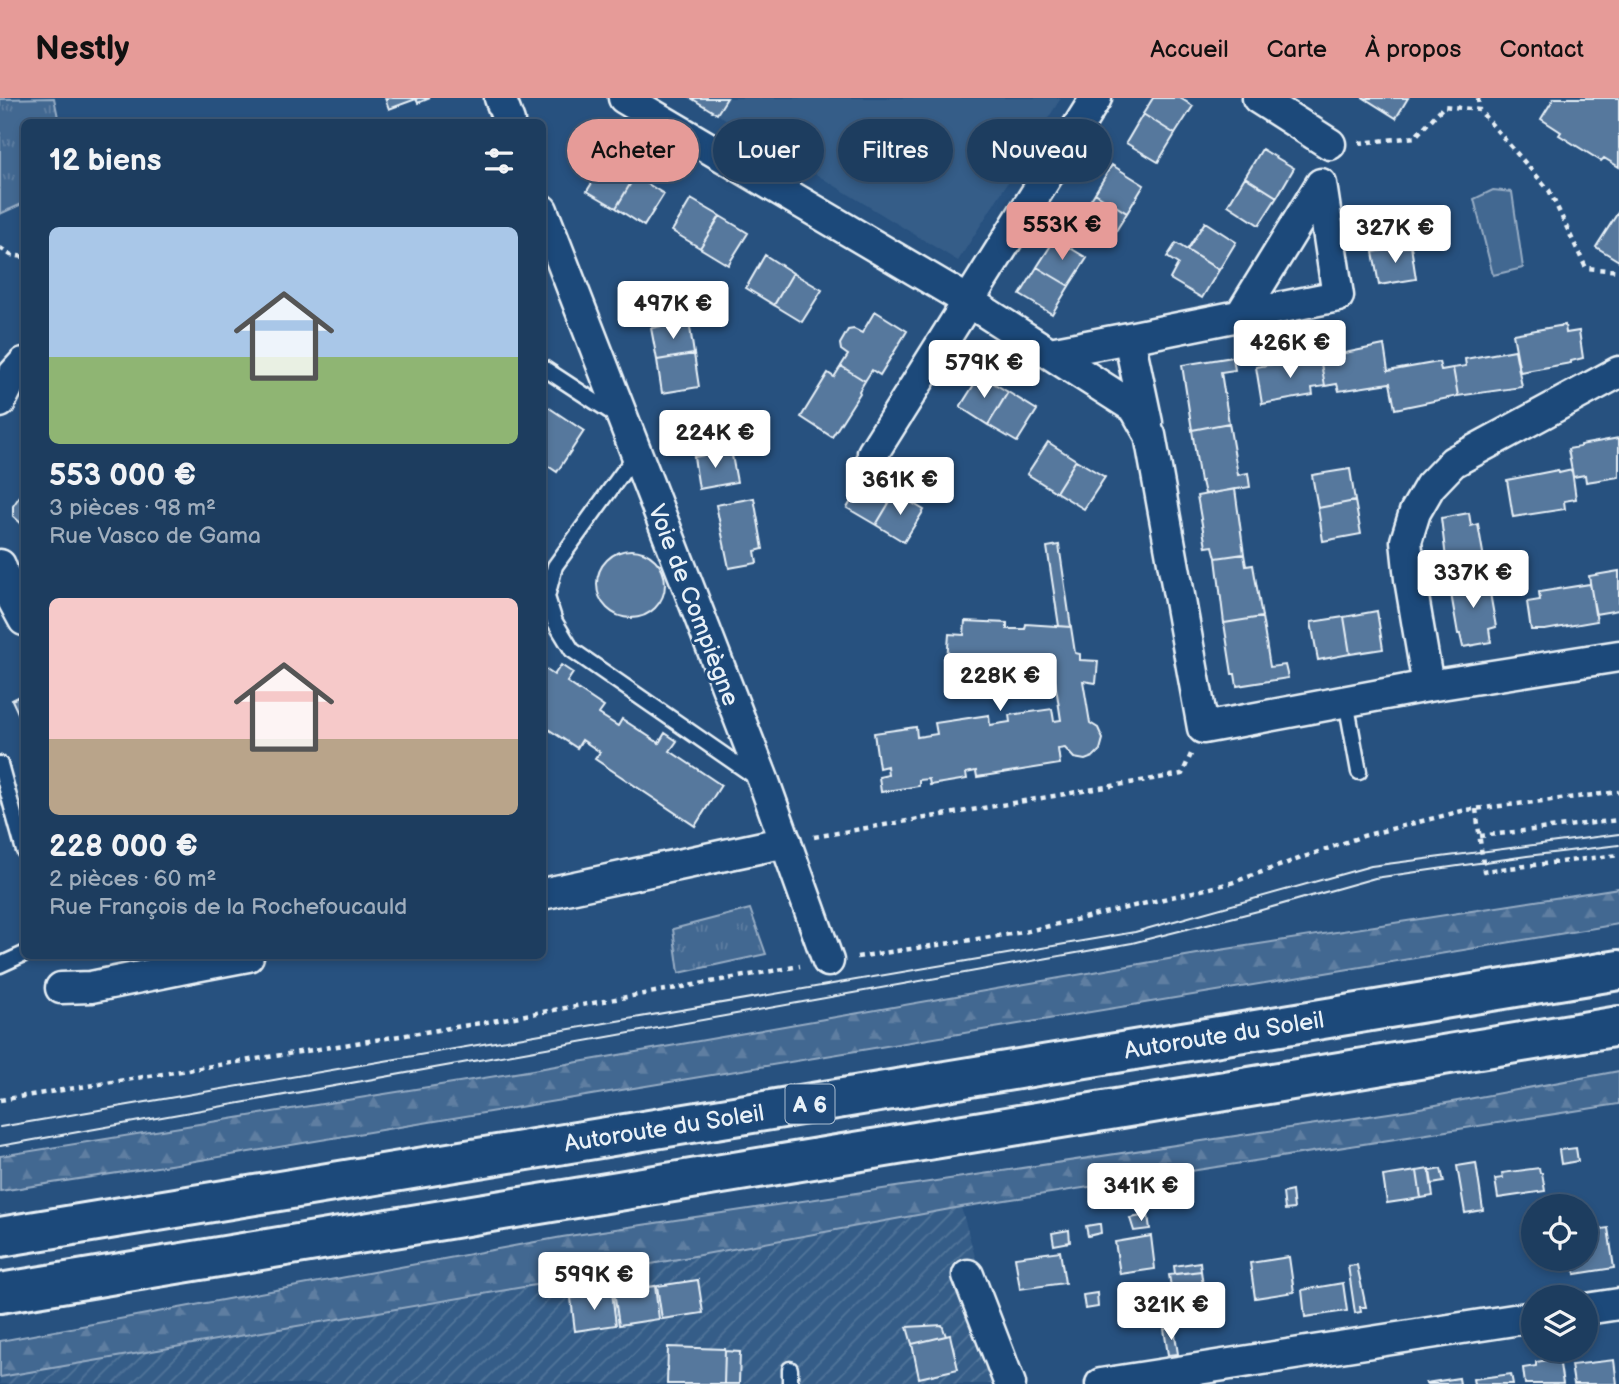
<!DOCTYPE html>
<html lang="fr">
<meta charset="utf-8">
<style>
:root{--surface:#1d3d5f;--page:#2a4868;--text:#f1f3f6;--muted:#a0aebd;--line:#3b5674;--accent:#e69b98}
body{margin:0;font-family:"Balsamiq Sans",sans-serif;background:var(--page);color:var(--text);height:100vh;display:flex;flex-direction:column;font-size:26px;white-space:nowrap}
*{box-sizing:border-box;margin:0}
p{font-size:23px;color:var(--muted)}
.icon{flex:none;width:38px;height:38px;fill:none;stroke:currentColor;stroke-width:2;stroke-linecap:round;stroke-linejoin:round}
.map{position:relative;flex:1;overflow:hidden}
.panel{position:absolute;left:21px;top:21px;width:525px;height:840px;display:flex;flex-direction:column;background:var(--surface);border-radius:10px;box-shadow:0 4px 10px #0003,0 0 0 2px var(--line)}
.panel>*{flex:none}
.top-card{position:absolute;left:567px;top:21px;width:665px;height:63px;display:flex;gap:14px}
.tools{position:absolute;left:1521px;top:1096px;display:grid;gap:14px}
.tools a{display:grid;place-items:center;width:77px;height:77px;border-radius:50%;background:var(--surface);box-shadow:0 4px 10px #0003,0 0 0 2px var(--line);font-size:35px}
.price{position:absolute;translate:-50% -60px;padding:0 16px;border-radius:7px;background:#fff;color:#222;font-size:23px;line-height:46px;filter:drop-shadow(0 2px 4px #0008)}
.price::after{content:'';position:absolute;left:50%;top:42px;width:21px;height:16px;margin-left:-10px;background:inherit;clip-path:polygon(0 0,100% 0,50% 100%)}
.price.on{background:var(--accent);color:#111}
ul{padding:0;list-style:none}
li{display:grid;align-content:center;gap:14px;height:371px;padding:0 28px}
li span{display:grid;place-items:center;height:217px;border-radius:10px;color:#555}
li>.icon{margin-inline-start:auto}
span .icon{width:126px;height:126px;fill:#fffc;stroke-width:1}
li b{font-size:30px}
h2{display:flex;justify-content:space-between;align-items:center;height:84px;padding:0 28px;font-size:30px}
.tag{padding:0 24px;border-radius:32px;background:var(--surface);box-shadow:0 4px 10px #0003,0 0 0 2px var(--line);font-size:24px;line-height:63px}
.tag.on{background:var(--accent);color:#111}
header{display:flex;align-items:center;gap:42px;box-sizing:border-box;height:98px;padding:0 35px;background:var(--accent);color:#111}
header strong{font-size:33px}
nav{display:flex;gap:38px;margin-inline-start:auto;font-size:24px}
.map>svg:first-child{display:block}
.built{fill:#355d88}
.industrial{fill:url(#industrial-furrows)}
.forest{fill:url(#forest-firs);stroke:#96acc4;stroke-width:2}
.park{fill:url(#park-tufts);stroke:#96acc4;stroke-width:2}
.pitch{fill:#436891;stroke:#96acc4;stroke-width:2}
.building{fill:#57789d;stroke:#e8f1f8;stroke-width:2}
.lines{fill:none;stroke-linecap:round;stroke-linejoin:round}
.lane-casing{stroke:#e8f1f8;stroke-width:19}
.street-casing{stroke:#e8f1f8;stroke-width:35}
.highway-casing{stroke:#e8f1f8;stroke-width:44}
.path{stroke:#e8f1f8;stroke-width:4.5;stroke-dasharray:5 5;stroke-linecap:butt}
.lane{stroke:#1f4a7a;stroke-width:14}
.street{stroke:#1f4a7a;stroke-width:30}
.highway{stroke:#1f4a7a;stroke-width:38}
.tram{stroke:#e8f1f8;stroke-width:2}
.labels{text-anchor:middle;stroke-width:6;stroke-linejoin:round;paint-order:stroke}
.shield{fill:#1f4a7a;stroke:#acbfd2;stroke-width:2}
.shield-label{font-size:23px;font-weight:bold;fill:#e8f1f8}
.street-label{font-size:24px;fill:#e8f1f8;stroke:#1f4a7a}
</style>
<header>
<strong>Nestly</strong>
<nav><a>Accueil</a><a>Carte</a><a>À propos</a><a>Contact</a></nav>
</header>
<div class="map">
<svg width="1619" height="1286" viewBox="0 0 1619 1286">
<defs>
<pattern id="industrial-furrows" width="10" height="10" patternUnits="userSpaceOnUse" patternTransform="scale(1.75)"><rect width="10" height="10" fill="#355d88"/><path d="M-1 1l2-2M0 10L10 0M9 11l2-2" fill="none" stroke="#52759a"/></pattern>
<pattern id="forest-firs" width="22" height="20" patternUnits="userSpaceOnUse" patternTransform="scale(1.75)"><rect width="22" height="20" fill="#436891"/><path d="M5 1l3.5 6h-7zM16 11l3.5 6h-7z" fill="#5e7ea1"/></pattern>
<pattern id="park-tufts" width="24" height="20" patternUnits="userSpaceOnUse" patternTransform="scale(1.75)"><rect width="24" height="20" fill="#436891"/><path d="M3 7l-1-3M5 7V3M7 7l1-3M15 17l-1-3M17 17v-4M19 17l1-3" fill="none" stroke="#5e7ea1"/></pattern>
</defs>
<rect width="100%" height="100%" fill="#27517f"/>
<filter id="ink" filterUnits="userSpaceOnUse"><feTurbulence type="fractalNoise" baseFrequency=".0143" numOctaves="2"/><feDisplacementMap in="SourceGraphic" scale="14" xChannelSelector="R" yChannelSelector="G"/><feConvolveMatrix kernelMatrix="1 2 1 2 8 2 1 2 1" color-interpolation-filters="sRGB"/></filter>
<g filter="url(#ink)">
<path class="built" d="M691,0h370l-103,163z"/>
<path class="industrial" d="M961,1109l50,177h-1011v-17l553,-85z"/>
<path class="forest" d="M1619,790v36l-1436,239 -183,28v-35l521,-84 699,-122z
M1619,973v33l-658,103 -408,75 -553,95v-36l562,-104 847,-127z"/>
<path class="park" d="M54,0l5,24h-35v81l-24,11v-115z
M750,811l16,45 -87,19 -6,-44z"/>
<path class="pitch" d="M1493,92l19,2 11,76 -30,7 -19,-76z"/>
<path class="building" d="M385,0h45l-12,5 -2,-4 -27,10z
M691,0h36l-10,16z
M1153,0h27l13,8 -18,28 -32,-20z
M1364,0h44l-12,20z
M1554,0h65v69l-15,-9 -3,3 -42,-26 2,-3 -20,-13z
M1143,16l32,20 -17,28 -32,-19z
M1262,51l32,19 -17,29 -32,-20z
M607,61l28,17 -19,32 -29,-17z
M1112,67l32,20 -17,28 -32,-20z
M635,78l29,18 -20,32 -28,-18z
M1245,79l32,20 -18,28 -31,-20z
M1095,95l32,20 -18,29 -32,-20z
M691,101l29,17 -20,32 -28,-17z
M1619,113v50l-23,-14z
M1406,115l5,33 -38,6 -5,-32z
M720,118l28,17 -20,32 -28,-17z
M1205,124l31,20 -17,28 -32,-20z
M1055,141l32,19 -18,28 -32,-19z
M1176,145l43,27 -17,28 -32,-19 8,-15 -11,-7z
M1411,148l5,33 -37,6 -6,-33z
M765,157l28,18 -19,32 -28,-17z
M1037,169l32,19 -17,28 -32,-19z
M793,175l29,17 -20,32 -28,-17z
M875,213l32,20 -27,44 -8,-5 -7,11 -24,-15 7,-11 -7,-5 -1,-6 8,-14 6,-1 8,4z
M689,223l5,33 -37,6 -6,-32z
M1565,227l1,8 13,-2 4,27 -12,3v2l-51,9 -7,-38z
M1384,247l4,26 51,-9 2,8 12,-2 5,28 -63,13 -5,-26 -51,8 -2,-7 -12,2 -5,-28z
M1515,252l7,37 -64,9 -5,-28 13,-2 -1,-7z
M694,256l5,33 -37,6 -5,-33z
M1233,259l2,13 -14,2 8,51 -37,7 -10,-65z
M1307,260v2l13,-2 5,28 -13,2 1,7 -51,9 -6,-37z
M841,268l24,15 -6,10 1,2 -28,44 -31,-20 27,-44 6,4z
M980,277l28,17 -20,33 -28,-18z
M1008,294l29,18 -20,32 -29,-17z
M542,305l42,28 -27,41 -15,-10z
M726,319l5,33 -37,7 -5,-33z
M1229,325l9,52 10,-2 2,14 -45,7 -3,-13 -2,1 -8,-52z
M1619,340v39l-33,5 -1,-7 -12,2 -5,-28 12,-2v-2z
M1048,344l28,18 -20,32 -29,-18z
M731,352l6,32 -38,7 -5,-32z
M1076,362l29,17 -21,32 -28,-17z
M1350,371l5,32 -37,7 -6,-33z
M1558,372l1,3 13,-3 4,29 -12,2 1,8 -52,8 -6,-37z
M867,377l28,18 -19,32 -29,-17z
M1235,391l9,65 -28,4 -3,-12 -7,1 -9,-51z
M24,392v36l-11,-10v-10z
M895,395l29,17 -20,32 -28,-17z
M754,400l9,51 -8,2 2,12 -28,5 -13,-63z
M1355,403l6,33 -38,7 -5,-33z
M1469,415l2,13 7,-2 9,52 -38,6 -8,-64z
M1059,447l12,82 -12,-1 -12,-79z
M597 486a34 34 0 1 1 68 0a34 34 0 1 1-68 0Z
M1244,456l2,12 7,-1 9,52 -38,6 -8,-65z
M1619,473v39l-24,4 -6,-38z
M1487,478l9,51 -7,2 2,13 -28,5 -3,-13h-2l-9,-52z
M1590,486l7,37 -52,9h-14l-4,-28 13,-2 -1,-8z
M1377,513l6,38 -33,5 -6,-37z
M1262,519l8,50 15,-2 3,13 -51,8 -2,-12h-3l-8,-51z
M1344,519l6,37 -32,6 -7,-38z
M965,523l42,2v6h18l1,-5 45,3 4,26 5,1v6l18,1 -2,22 -13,-2 7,42 8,5 5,11 -3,11 -7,7 -8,3 -11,-2 -9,-10 -7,1 2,15 -83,13 -1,-6 -10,2 1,6 -37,6 -1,-6 -10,1v6l-38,6 -2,-15 9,-2 -1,-9 -8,2 -5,-35 42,-6 1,10 20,-3 -2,-11 54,-8 1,10 20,-3 -1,-7 43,-6 2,12 7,-1 -7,-46 -31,-2v-6l-19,-1v6l-43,-4 1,-5 -15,-1 2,-27 15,1z
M561,567l12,8 -6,9 37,25 -5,7 19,12 4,-7 37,24 6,-10 12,8 -7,10 51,34 -26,41 -100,-67 5,-7 -18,-12 -5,8 -35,-23v-58l12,8z
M24,596v32l-12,-26z
M1576,1050l2,13 -17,3 -2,-14z
M1476,1065l7,47 -18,3 -8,-47z
M1539,1070l1,5h2l3,18 -47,7 -3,-19 8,-1 -1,-5z
M1429,1071l4,27 -12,2 -4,-27z
M1441,1071l3,13 -12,2 -2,-13z
M1417,1073l4,27 -34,5 -4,-27z
M1292,1093l2,18 -9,1 -2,-17z
M1148,1117l2,14 -16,2 -4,-13z
M1098,1126h2l1,9 -13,3 -2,-10z
M1608,1130l6,40 -39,6 -2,-16h13v-27z
M1069,1132l1,12 -16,3 -2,-12z
M1151,1138l4,33 -35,5 -5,-32z
M1060,1153l5,32 -45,6 -5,-32z
M1289,1159l5,35 -39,6 -5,-35z
M1200,1164l1,9 -26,3 -1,-8z
M1357,1167l9,42h-6l1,5 -6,1 -7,-47z
M1201,1173l4,29 -31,4 -5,-29z
M698,1182l5,33 -41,6 -5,-33z
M1343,1185l4,28 -42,6 -3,-27z
M655,1188l4,33 -40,6 -5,-33z
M612,1194l4,33 -41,6 -4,-33z
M1097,1195l1,14 -13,2 -2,-14z
M942,1227l4,11 -34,8 -5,-17z
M1174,1230l4,26 -10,1 -4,-26z
M950,1237l8,34 -39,9 -7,-34z
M668,1249l57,2 -1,35h-57z
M725,1253l15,1 -1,32h-15z
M1559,1260l4,26h-38l-2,-16 13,-2v-4z
M1614,1262l3,24h-43l-3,-19z
M1511,1276l2,10h-39l-1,-5z
M1459,1280l1,6h-33l-1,-1z"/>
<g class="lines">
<g class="lane-casing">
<path id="lane" d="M542,269l75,49
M636,356l-81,112 -8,31 8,25 17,28 185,128
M1346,603l13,71
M0,666l24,87
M0,867l24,-11
M790,1271v15"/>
</g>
<g class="street-casing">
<path id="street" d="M500,0l9,24
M624,0l344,203 167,107 15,27 53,293 225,-42 191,-30
M1258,0l72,46
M542,112l222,572 64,179
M1129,240l209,-42 -17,-112 -81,132
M1050,255l79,-15 18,85
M0,304l14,-28 10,-11
M873,355l223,-355
M0,467l11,31 13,24
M1428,588l-18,-107 -4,-38 9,-29 15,-26 23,-24 166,-90
M542,796l244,-52
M185,858l5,11 58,-11
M61,890l30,-1 99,-20
M968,1177l42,109
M1586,1211l33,-5
M1101,1286l432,-67"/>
</g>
<g class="highway-casing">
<path id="highway" d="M0,1139l1619,-267
M0,1195l1619,-267"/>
</g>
<path class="path" d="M1478,0l1,12
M1359,45l56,-6 29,-31 35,4 70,80 37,78 33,3
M0,150l11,7 13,2
M1476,711l8,62 135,-16
M1480,738l139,-16
M814,739l368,-63 10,-22
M857,859l167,-25 207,-49 132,-47 103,-26 153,-18
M0,1002l481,-77 319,-57"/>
<use href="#lane" class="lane"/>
<use href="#street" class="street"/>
<use href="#highway" class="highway"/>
<path class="tram" d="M0,1029l1135,-195 236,-66 248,-32
M0,1048l1132,-203 126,-32 117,-33 152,-22 92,-11"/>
</g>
</g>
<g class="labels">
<rect class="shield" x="785.5" y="986.5" width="49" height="39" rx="5"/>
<g class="shield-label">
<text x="810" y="1014">A 6</text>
</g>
<g class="street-label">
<text transform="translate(694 507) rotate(69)" y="8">Voie de Compiègne</text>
<text transform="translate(1224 937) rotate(-9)" y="8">Autoroute du Soleil</text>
<text transform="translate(664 1030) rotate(-9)" y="8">Autoroute du Soleil</text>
</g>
</g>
</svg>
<div class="tools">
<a><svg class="icon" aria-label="locate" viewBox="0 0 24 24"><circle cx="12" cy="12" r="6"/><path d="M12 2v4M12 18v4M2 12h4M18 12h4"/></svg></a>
<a><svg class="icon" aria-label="layers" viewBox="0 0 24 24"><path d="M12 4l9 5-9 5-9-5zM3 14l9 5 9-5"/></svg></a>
</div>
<b class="price on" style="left:1062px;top:164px">553K €</b>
<b class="price" style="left:1395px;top:167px">327K €</b>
<b class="price" style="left:673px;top:243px">497K €</b>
<b class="price" style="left:1290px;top:282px">426K €</b>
<b class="price" style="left:984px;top:302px">579K €</b>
<b class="price" style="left:715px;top:372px">224K €</b>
<b class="price" style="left:900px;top:419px">361K €</b>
<b class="price" style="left:1473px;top:512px">337K €</b>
<b class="price" style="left:1000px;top:615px">228K €</b>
<b class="price" style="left:1141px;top:1125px">341K €</b>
<b class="price" style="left:594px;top:1214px">599K €</b>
<b class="price" style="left:1171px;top:1244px">321K €</b>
<div class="top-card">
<a class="tag on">Acheter</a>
<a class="tag">Louer</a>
<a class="tag">Filtres</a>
<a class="tag">Nouveau</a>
</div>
<section class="panel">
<h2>12 biens<svg class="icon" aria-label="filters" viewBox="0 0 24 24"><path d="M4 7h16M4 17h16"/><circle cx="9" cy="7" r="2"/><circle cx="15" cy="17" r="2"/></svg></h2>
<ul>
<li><span style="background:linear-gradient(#a9c7e8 60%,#8fb573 0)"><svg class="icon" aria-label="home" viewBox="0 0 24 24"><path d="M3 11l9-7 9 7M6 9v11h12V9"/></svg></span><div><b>553 000 €</b><p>3 pièces · 98 m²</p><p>Rue Vasco de Gama</p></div></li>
<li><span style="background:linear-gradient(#f6c9c9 65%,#b9a48a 0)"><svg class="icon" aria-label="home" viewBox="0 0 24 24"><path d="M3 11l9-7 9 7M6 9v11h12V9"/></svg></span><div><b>228 000 €</b><p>2 pièces · 60 m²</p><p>Rue François de la Rochefoucauld</p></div></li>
</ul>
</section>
</div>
